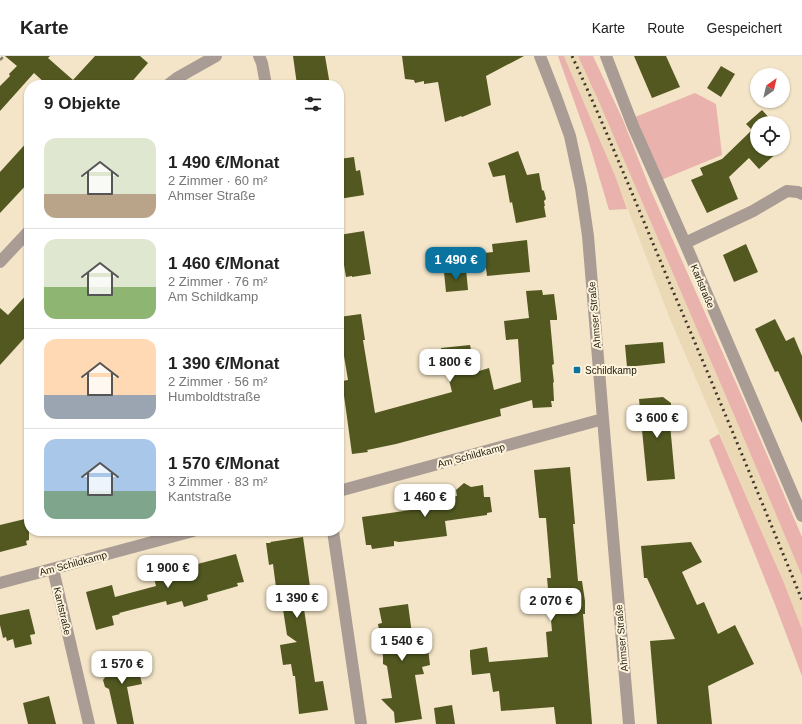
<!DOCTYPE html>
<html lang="de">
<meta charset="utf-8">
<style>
:root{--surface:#fff;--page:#f6f6f6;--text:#222;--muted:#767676;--line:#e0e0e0;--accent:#0a739f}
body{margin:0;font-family:Arial,sans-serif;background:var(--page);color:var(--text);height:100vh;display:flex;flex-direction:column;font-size:15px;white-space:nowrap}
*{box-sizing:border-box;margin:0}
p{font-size:13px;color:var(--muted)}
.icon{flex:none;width:22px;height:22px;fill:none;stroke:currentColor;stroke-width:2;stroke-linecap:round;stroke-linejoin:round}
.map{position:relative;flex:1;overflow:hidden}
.details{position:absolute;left:24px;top:24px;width:320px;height:456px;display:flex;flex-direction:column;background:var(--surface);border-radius:16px;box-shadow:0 1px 3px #0004}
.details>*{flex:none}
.needle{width:26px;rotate:34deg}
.buttons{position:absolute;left:750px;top:12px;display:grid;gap:8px}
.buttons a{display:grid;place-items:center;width:40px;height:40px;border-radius:50%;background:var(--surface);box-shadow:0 1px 3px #0004;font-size:20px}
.price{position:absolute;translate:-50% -34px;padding:0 9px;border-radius:8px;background:#fff;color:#222;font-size:13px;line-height:26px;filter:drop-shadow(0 1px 2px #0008)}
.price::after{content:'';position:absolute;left:50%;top:24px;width:12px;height:9px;margin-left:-6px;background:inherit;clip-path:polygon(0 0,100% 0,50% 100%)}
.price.active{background:var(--accent);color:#fff}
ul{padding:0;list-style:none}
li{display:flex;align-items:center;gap:12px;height:100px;padding:0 20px}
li+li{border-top:1px solid var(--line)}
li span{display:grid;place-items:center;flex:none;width:112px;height:80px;border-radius:12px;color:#555}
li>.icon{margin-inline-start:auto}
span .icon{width:48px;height:48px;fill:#fffc;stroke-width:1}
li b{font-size:17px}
h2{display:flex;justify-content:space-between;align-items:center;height:48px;padding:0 20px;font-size:17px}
header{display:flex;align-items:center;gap:24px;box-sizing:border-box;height:56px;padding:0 20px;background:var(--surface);border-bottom:1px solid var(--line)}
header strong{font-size:19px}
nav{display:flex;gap:22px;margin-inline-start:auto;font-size:14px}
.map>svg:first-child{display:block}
.built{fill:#ebd9b5}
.green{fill:#e9b2ad}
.building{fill:#525820}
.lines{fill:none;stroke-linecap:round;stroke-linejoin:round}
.path{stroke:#877e6a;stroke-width:2.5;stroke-dasharray:4 2;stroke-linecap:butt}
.minor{stroke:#a99c94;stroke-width:12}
.rail{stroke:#3c3628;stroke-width:3;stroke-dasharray:2 4;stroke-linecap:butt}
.poi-dot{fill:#0a739f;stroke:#fef3db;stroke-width:1.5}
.labels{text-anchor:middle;stroke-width:4;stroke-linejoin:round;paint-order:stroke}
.street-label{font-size:10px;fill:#1f1a0f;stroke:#fef3db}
.poi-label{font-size:10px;fill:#1f1a0f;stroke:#fef3db;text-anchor:start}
</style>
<header>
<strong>Karte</strong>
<nav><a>Karte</a><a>Route</a><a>Gespeichert</a></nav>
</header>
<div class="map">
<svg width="802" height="668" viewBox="0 0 802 668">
<rect width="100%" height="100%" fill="#f4e5c8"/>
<path class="built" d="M564,0h14l21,46 132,306 71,168v53l-18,-46 -114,-264 -54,-141z"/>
<path class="green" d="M558,0h6l52,122 11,31 -18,1 -20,-67z
M578,0h15l30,64 26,66 95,215 58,136v39l-71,-168 -132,-306z
M695,37l21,11 6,51 -61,25 -26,-63z
M719,378l65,149 18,46v47l-26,-69 -67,-167z"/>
<path class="building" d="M5,0h45l-2,2 25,22 22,-24h45l8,7 -19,22h-82l-13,-12 -34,38v-25l10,-10 -1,-2 8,-8z
M293,0h32l5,29h-33z
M402,0h122l-38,20 5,29 -29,12 -1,-1 -16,6 -7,-40 -14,2v-3l-9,2 -1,-3 -9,-1z
M634,0h32l14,31 -28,11z
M721,10l14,8 -14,23 -14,-9z
M762,54l12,13h-17v26h24l-22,20 -10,-11 -20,19 9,22 -31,14 -16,-33 12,-5 -3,-7 22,-9 30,-29 -6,-6z
M29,84v42l-29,31v-41z
M518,95l9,24 12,-2 3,17 2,1 2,8 -2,2 1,5h-1l2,11 -30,6 -4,-21 -2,1 -5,-28 -12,2 -5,-14z
M354,101l2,14 4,-1 4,25 -25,4v-40z
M364,175l7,43 -19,3v-1l-6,1 -2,-12 -5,1v-31z
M527,184l3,32 -43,4 -3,-23 9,-1 -1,-8z
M746,188l12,28 -24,10 -11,-27z
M466,213l2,21 -22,2 -2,-20z
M542,234l1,5 11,-1 3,23v3h-7l4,44 -2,1 2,18 -1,-1 1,19h-3l1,6 -19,1 -1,-8 -32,9 1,7 -105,28 -29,6 1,2 -16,2 -10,-73 6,-1 -6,-36h-3v-27l22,-3 4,26h-2l12,73 77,-21 -11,-44 29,-3 6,27 13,-4 5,22 27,-8 -3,-43 -12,1 -2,-19 25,-3 -3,-27z
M29,236v41l-29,32v-57l8,7z
M775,263l11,22 8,-4 8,19v67l-24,-52 -3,1 -20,-43z
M663,286l2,21 -38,4 -2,-22z
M663,341l8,6v7l-2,3 6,66 -28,2 -8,-82z
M570,411l5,57h-2l5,57h4l3,20v13h-2l9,110h-36l-2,-17 -53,4 -2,-20 -6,1 -3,-19 -18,2 -2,-19v-6l17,-3 2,15 59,-5 -2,-25 6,-1 -5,-53h4l-5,-60h-7l-5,-48z
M464,427l7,4 12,-2 1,12h6l2,15 -5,1v2l-42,6 2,15 -48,6 -5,-1v5l-22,3 -1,-4h-5l-4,-28 49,-7 -1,-6 19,-2 -1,-3 29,-3 -1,-6z
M29,462v22l-3,1 1,4 -27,7v-27z
M303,481l10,71 -9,1 11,73 8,-1 5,29 -29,4 -4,-38h-2l-2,-12 -8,1 -3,-20 17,-3 -10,-7 -5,-32h-4l-5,-39 -4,1 -3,-22h5l-1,-1z
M691,486l11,20 -20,10 15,33 7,-3 14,32 17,-9 19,39 -46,22 4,38h-55l-7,-83 25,-2 -28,-61h-3l-3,-32z
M236,498l8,28 -7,1 1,3 -31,9 1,5 -24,7 -2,-6 -15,4 -1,-4 -47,12 1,1 -8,2 2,9 -18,5 -10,-38 26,-7 3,12 41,-11 -3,-12 29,-8v2z
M408,548l6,45 14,-1 2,17 -8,2 2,7 -9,1 7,44 -27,4 -1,-11 -13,-13 11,-1 -5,-32 -4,-2v-8l-5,-32 4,-1 -3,-15z
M29,553l6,24v1l-5,1 2,9 -17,4 -2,-9 -6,2 -1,-4 -3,1 -3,-13v-10z
M135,598l7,30 -15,3 7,37h-17l-8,-35 -4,-2 -2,-7 3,-4 -4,-15z
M49,640l7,28h-28l-5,-21z
M452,649l3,19h-19l-2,-16z"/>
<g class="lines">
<path class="path" d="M0,4l4,-4"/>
<path class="minor" d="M259,0l3,7 4,22
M540,0l16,41 14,39 11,52 7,48 15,183 26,305
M606,0l27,70 52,117 117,273
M168,29l9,-7 39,-22
M685,187l68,-32 34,-20 11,1 4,2
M0,206l29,-31
M339,435l264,-72
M333,475l28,193
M53,513l36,155
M0,527l193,-52"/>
<path class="rail" d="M572,0c35,75 66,152 98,228 45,105 89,211 132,316"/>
</g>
<rect class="poi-dot" x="573" y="310" width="8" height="8" rx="2"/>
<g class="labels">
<g class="street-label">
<text transform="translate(703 230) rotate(67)" y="4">Karlstraße</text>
<text transform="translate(594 259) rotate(-95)" y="4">Ahmser Straße</text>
<text transform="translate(471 399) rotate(-15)" y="4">Am Schildkamp</text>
<text transform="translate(73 507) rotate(-15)" y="4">Am Schildkamp</text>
<text transform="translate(63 555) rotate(77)" y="4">Kantstraße</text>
<text transform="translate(621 582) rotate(-95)" y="4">Ahmser Straße</text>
</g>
<g class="poi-label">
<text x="585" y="318">Schildkamp</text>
</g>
</g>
</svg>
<div class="buttons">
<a><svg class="needle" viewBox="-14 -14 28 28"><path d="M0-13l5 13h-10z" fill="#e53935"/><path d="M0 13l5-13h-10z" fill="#767676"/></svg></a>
<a><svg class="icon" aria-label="locate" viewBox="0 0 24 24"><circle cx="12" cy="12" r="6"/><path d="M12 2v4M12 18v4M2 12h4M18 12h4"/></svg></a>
</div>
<b class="price active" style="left:456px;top:225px">1 490 €</b>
<b class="price" style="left:450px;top:327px">1 800 €</b>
<b class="price" style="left:657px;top:383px">3 600 €</b>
<b class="price" style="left:425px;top:462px">1 460 €</b>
<b class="price" style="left:168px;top:533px">1 900 €</b>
<b class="price" style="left:297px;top:563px">1 390 €</b>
<b class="price" style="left:551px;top:566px">2 070 €</b>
<b class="price" style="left:402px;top:606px">1 540 €</b>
<b class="price" style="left:122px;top:629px">1 570 €</b>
<section class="details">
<h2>9 Objekte<svg class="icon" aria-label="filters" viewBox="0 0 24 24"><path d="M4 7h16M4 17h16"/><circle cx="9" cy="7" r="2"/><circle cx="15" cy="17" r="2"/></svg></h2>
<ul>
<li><span style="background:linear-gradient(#dfe7d0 70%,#b9a48a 0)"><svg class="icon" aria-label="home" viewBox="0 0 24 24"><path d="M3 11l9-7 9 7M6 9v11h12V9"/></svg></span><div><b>1 490 €/Monat</b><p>2 Zimmer · 60 m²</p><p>Ahmser Straße</p></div></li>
<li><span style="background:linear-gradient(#dfe7d0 60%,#8fb573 0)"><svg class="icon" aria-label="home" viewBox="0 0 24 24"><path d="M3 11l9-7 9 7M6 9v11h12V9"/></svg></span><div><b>1 460 €/Monat</b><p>2 Zimmer · 76 m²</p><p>Am Schildkamp</p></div></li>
<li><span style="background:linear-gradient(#ffd9b3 70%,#9aa5b1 0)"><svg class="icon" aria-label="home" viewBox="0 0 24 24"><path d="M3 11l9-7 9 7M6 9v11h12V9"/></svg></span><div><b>1 390 €/Monat</b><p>2 Zimmer · 56 m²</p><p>Humboldtstraße</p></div></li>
<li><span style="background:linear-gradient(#a9c7e8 65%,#7fa58c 0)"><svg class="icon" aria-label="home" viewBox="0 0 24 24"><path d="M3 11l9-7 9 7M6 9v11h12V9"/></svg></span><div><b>1 570 €/Monat</b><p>3 Zimmer · 83 m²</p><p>Kantstraße</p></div></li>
</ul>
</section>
</div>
